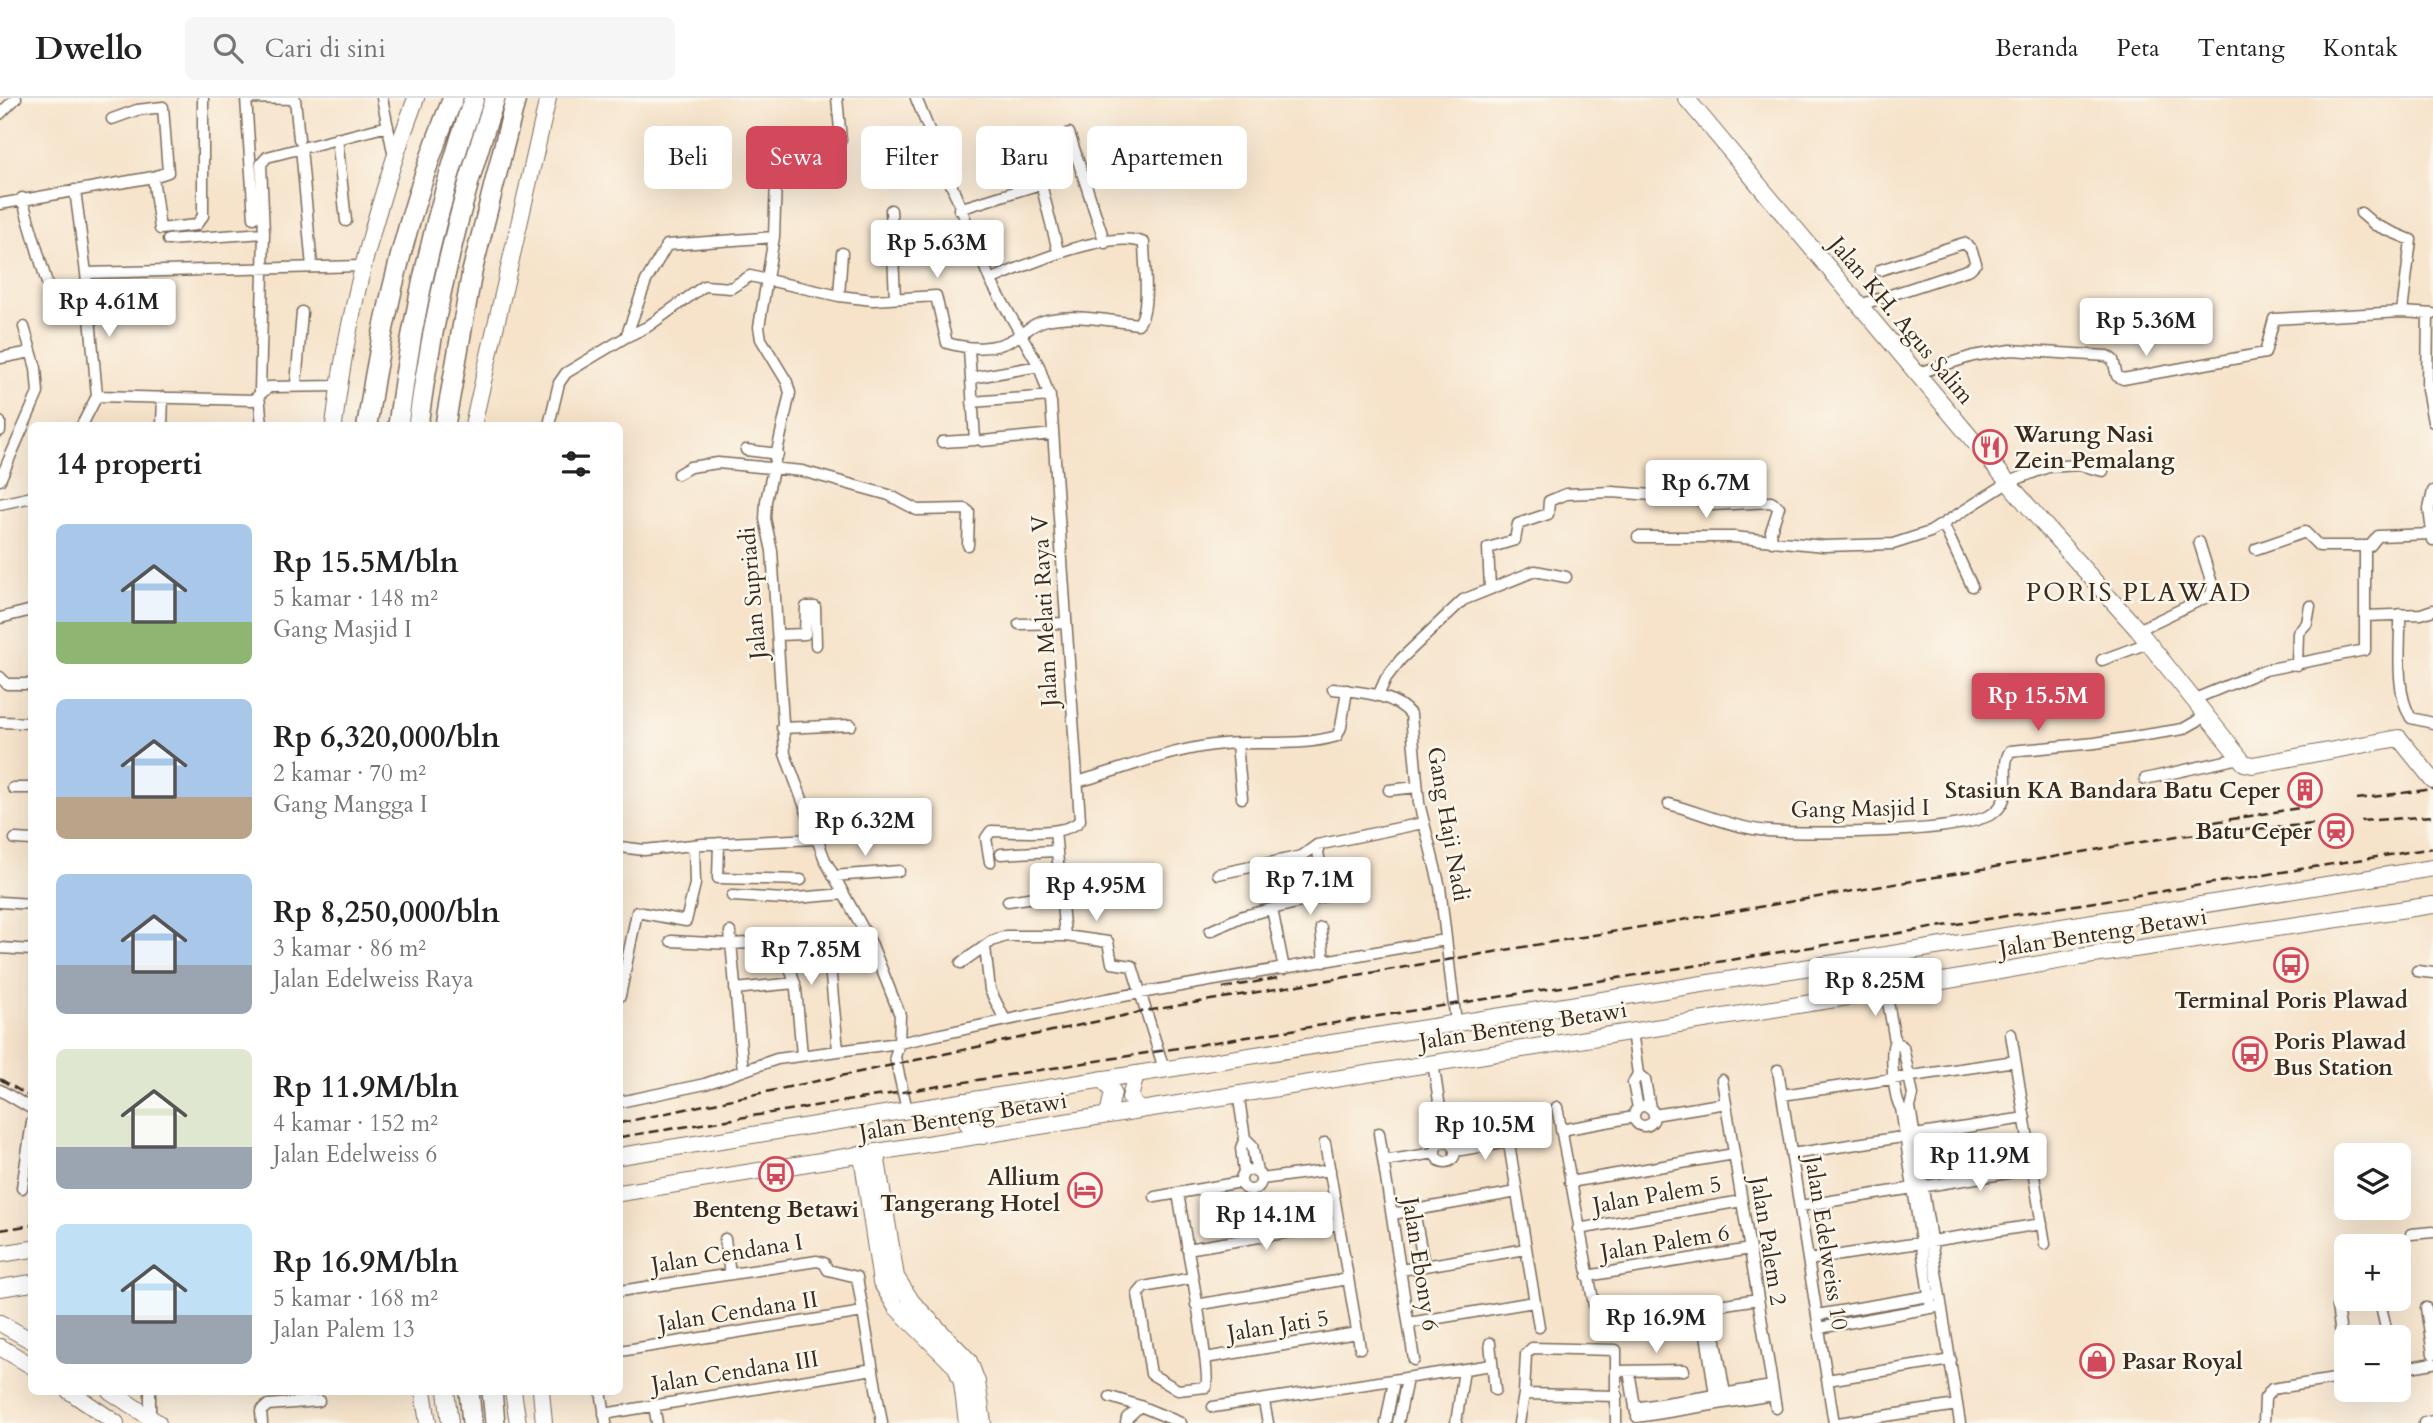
<!DOCTYPE html>
<html lang="id">
<meta charset="utf-8">
<style>
:root{--surface:#fff;--page:#f6f6f6;--text:#222;--muted:#767676;--line:#e0e0e0;--accent:#d1495b}
body{margin:0;font-family:Cardo,serif;background:var(--page);color:var(--text);height:100vh;display:flex;flex-direction:column;font-size:26px;white-space:nowrap}
*{box-sizing:border-box;margin:0}
p{font-size:23px;color:var(--muted)}
.icon{flex:none;width:38px;height:38px;fill:none;stroke:currentColor;stroke-width:2;stroke-linecap:round;stroke-linejoin:round}
.map{position:relative;flex:1;overflow:hidden}
.details{position:absolute;left:28px;top:324px;width:595px;height:973px;display:flex;flex-direction:column;background:var(--surface);border-radius:10px;box-shadow:0 7px 28px #0002}
.details>*{flex:none}
.hud{position:absolute;left:644px;top:28px;width:665px;height:63px;display:flex;gap:14px}
.fabs{position:absolute;left:2334px;top:1045px;display:grid;gap:14px}
.fabs a{display:grid;place-items:center;width:77px;height:77px;border-radius:10px;background:var(--surface);box-shadow:0 7px 28px #0002;font-size:35px}
.price{position:absolute;translate:-50% -60px;padding:0 16px;border-radius:7px;background:#fff;color:#222;font-size:23px;line-height:46px;filter:drop-shadow(0 2px 4px #0008)}
.price::after{content:'';position:absolute;left:50%;top:42px;width:21px;height:16px;margin-left:-10px;background:inherit;clip-path:polygon(0 0,100% 0,50% 100%)}
.price.selected{background:var(--accent);color:#fff}
ul{padding:0;list-style:none}
li{display:flex;align-items:center;gap:21px;height:175px;padding:0 28px}
li span{display:grid;place-items:center;flex:none;width:196px;height:140px;border-radius:10px;color:#555}
li>.icon{margin-inline-start:auto}
span .icon{width:84px;height:84px;fill:#fffc;stroke-width:1}
li b{font-size:30px}
h2{display:flex;justify-content:space-between;align-items:center;height:84px;padding:0 28px;font-size:30px}
.chip{padding:0 24px;border-radius:10px;background:var(--surface);box-shadow:0 7px 28px #0002;font-size:24px;line-height:63px}
.chip.selected{background:var(--accent);color:#fff}
header{display:flex;align-items:center;gap:42px;box-sizing:border-box;height:98px;padding:0 35px;background:var(--surface);border-bottom:2px solid var(--line)}
header strong{font-size:33px}
nav{display:flex;gap:38px;margin-inline-start:auto;font-size:24px}
.search{width:490px;height:63px;background:var(--page);display:flex;align-items:center;gap:18px;box-sizing:border-box;padding:0 24px;border-radius:10px;color:var(--muted);font-size:26px}
.map>svg:first-child{display:block}
.lines{fill:none;stroke-linecap:round;stroke-linejoin:round}
.street-casing{stroke:#7c6b5a;stroke-width:13}
.secondary-casing{stroke:#7c6b5a;stroke-width:18}
.highway-casing{stroke:#7c6b5a;stroke-width:22}
.street{stroke:#fff;stroke-width:10}
.secondary{stroke:#fff;stroke-width:16}
.highway{stroke:#fff;stroke-width:19}
.rail{stroke:#3b2a1e;stroke-width:2.5;stroke-dasharray:10 5;stroke-linecap:butt}
.labels{text-anchor:middle;stroke-width:5;stroke-linejoin:round;paint-order:stroke}
.street-label{font-size:23px;fill:#3b2a1e;stroke:#fbf7ec}
.poi-label{font-size:23px;font-weight:bold;fill:#3b2a1e;stroke:#fbf7ec;text-anchor:start}
.quarter-label{font-size:26px;letter-spacing:2px;fill:#3b2a1e;stroke:#fbf7ec}
</style>
<header>
<strong>Dwello</strong>
<div class="search"><svg class="icon" aria-label="search" viewBox="0 0 24 24"><circle cx="10" cy="10" r="6"/><path d="M15 15l6 6"/></svg>Cari di sini</div>
<nav><a>Beranda</a><a>Peta</a><a>Tentang</a><a>Kontak</a></nav>
</header>
<div class="map">
<svg width="2433" height="1325" viewBox="0 0 2433 1325">
<rect width="100%" height="100%" fill="#fbf7ec"/>
<filter id="ink" filterUnits="userSpaceOnUse"><feTurbulence type="fractalNoise" baseFrequency=".0143" numOctaves="2"/><feDisplacementMap in="SourceGraphic" scale="14" xChannelSelector="R" yChannelSelector="G"/><feConvolveMatrix kernelMatrix="1 2 1 2 8 2 1 2 1" color-interpolation-filters="sRGB"/></filter>
<filter id="wash" filterUnits="userSpaceOnUse"><feTurbulence type="fractalNoise" baseFrequency=".00686" numOctaves="4" result="noise"/><feDisplacementMap in="SourceGraphic" scale="28" xChannelSelector="R" yChannelSelector="G"/><feGaussianBlur stdDeviation="1.57" result="paint"/><feColorMatrix in="noise" values="0 0 0 0 0 0 0 0 0 0 0 0 0 0 0 0 0 1.4 0 .05"/><feComposite in="paint" operator="in"/></filter>
<g filter="url(#wash)">
<rect width="100%" height="100%" fill="#f6e3ca"/>
</g>
<g filter="url(#ink)">
<g class="lines">
<g class="street-casing">
<path id="street" d="M382,0l12,59
M837,0l4,42 -3,5 -57,22 -5,13 -2,57 -15,90 2,12 26,43 3,11 -24,108 -1,18 7,32 13,203 40,106 47,85 28,70 -1,28 -4,14 12,53
M916,0l74,182 49,86 12,36 29,418c-12,17 -69,11 -89,11l-5,7 4,24
M0,16l16,-16
M112,21l25,-9 26,-3 5,65 -15,5 7,52 36,-4 7,-9v-118
M1069,35l36,110
M337,40l9,83
M301,50l11,119
M75,92l11,83
M22,100l29,99
M0,106l153,-27
M959,111l78,-24 5,3 16,63
M891,112l4,88
M2361,115l14,12 36,15 -9,72 31,2
M254,120l-8,-120 49,1 4,40
M168,142l96,-7
M842,155l-3,43 34,4 63,-4 11,47c21,6 48,8 68,-5 12,-7 18,-15 32,-18 30,-7 61,1 91,4 13,-13 6,-62 6,-81 -33,-15 -121,23 -154,37
M1860,207l110,-36 6,-6 -5,-14 -7,-6 -84,27
M2428,216l-1,75 6,33
M626,239l21,-10 57,-41 27,2 19,-12 89,20
M0,260l31,-6
M1918,275l55,-17 38,-6 96,6 6,4 4,16 6,3 142,-26 9,-34 128,-7
M971,280l68,-12
M296,287l6,-73
M260,293l4,-158 -3,-69 6,-7 121,-31
M259,297l3,30
M97,298l156,4 16,-13 70,-1
M972,304l78,-6
M0,324v9
M82,327l15,-29 -11,-123 276,-7
M162,327l1,-28
M549,327l10,-42 7,-10 60,-36 20,-56 21,-36 107,-8
M982,343l71,-7
M942,344l33,-2 -6,-91
M746,352l32,4
M678,376l12,-7 28,-4 84,8 87,24 28,15 48,-1 4,3 -1,33
M0,382l38,-87 -2,-25 -12,-41
M0,406l32,-7
M1943,426l29,62
M1638,439h95l91,9 69,-2 37,-12 79,-50 39,-15 31,-2 24,6
M2433,442l-4,-31 4,-18
M2256,451l49,-17 14,14h51l8,-10 53,-2
M1490,490l-2,-40 27,-8 3,-16 30,-10 1,-13 17,-7 46,-2 81,6 19,7 59,-3 8,5 -8,24 1,11
M2400,516c1,31 -6,76 11,104l22,5
M2365,518v-69
M0,520l32,-8
M1019,526l46,-1
M2138,532l73,-35 2,-8 -14,-45
M779,537l26,-1 1,-27h9l1,38
M2102,562l46,-17
M2297,567l1,-32 9,-10 3,-17
M0,579l7,7h25
M1333,591c25,3 61,4 78,26l8,88 21,84 16,136
M1378,598l8,-18 15,-19 62,-59 72,-29 31,6
M2192,602l73,-30 100,-20v-34l56,-2 12,-4
M0,624l32,1
M782,630l69,-3
M1237,646l5,54
M2145,681l94,-21
M1077,684c47,-13 97,-34 146,-38 37,-3 78,3 114,-8l4,-9 6,-37
M13,690h19
M1389,692l28,-3
M1669,706c33,9 65,24 99,27 40,3 201,4 228,-20 19,-17 3,-43 14,-60l85,-8 76,-12 12,-2 23,-13
M1055,733l10,105 43,6 4,21 20,3 32,103
M15,741l17,1
M719,745l-1,35 83,2
M620,749l24,3 59,-6 113,-5
M1001,756l54,-3
M1218,776l84,-18 15,-11 106,-22
M833,778l66,-5
M732,798l53,3 59,-5
M1008,803l52,-8
M0,804l32,2
M1272,811l12,60
M1321,830l3,34
M1210,833l33,-15 82,-20 -8,-51
M730,834l13,139
M671,843l60,3 52,-3 13,48 6,66
M985,849l5,43 15,30
M0,850l32,2
M961,865l31,-22 14,-5h59
M2417,873l16,2
M735,891l60,-6
M1886,893l9,50c-6,9 -1,59 6,67l30,200
M620,898l17,-84 49,9 9,-37 -1,-39
M1632,933l6,43 -5,9 5,25
M2011,936l34,210
M1895,943l8,6 10,48 -3,12 50,316
M838,952l-9,-94 43,-11
M1433,964l7,46 7,11 4,25
M1778,972l56,353
M1638,976l7,6 5,28
M1722,982l54,328
M0,992l32,19
M1238,995l7,45 -4,10 3,24
M1782,997l233,-34
M620,1004l85,-18 72,-25 122,-16 207,-44 339,-59
M1634 1018a10 10 0 1 1 20 0a10 10 0 1 1-20 0Z
M1557,1009l40,214 4,2 157,-24
M1504,1015l35,214
M1654,1017l72,-12
M1561,1032l73,-13
M1379,1035l35,227
M1245,1040l7,7 5,27
M1435 1054a10 10 0 1 1 20 0a10 10 0 1 1-20 0Z
M1325,1045l35,205
M1439,1046l-4,-25 5,-11
M1455,1053l54,-9
M1792,1056l233,-36
M1384,1063l51,-8
M1241 1082a10 10 0 1 1 20 0a10 10 0 1 1-20 0Z
M1261,1081l69,-9
M1570,1084l164,-28
M22,1090l10,-66
M1178,1095c4,27 34,180 28,194l-28,3 -27,-16 -13,-80 6,-7 48,-9
M1155,1099l86,-15
M1800,1108l233,-37
M1414,1112l10,56
M1392,1116l125,-22
M1578,1131l164,-28
M2411,1136l22,-2
M725,1141l5,35
M1187,1151l152,-25
M1808,1162l234,-36
M1401,1172l125,-21
M1587,1178l163,-27
M620,1193l197,-30 7,2 4,7 29,7 25,146
M2379,1200l9,39
M1196,1207l152,-26
M1710,1208l15,88
M1702,1209l13,88
M2426,1210l7,46
M1817,1217l118,-20
M1409,1225l125,-21
M1819,1230l117,-21
M1490,1245l5,47
M620,1253l243,-39
M1205,1260l152,-25
M2399,1271l34,-6
M1617,1273l67,-1
M1629,1273l7,42
M2347,1276l-10,-67 5,-6 8,-3
M1827,1282l124,-20
M601,1293l5,32
M1524,1296l93,2
M1110,1299l30,9
M1264,1304l4,21
M654,1308l3,17
M1213,1309l279,-42
M1635,1310l137,-22
M604,1316l269,-45
M150,1319v-26
M1637,1319l136,-22
M262,1325l-1,-12 7,-6 51,-4
M1126,1325l1,-5 13,-12 41,17
M1386,1325l8,-42
M1398,1325l9,-44
M1456,1325l8,-53
M1519,1325l5,-29 2,-40 6,-6 84,2v73
M1838,1325l119,-18
M2264,1325l1,-25 7,-9 75,-12
M2424,1325l9,-2"/>
</g>
<g class="secondary-casing">
<path id="secondary" d="M1686,0l353,421 99,111 106,133 9,2 146,-27 34,42
M334,327c13,-113 42,-221 82,-327
M473,327l75,-327
M1136,976l-6,24 9,12
M1102,981l11,13 -5,23
M964,1003l3,22 16,13
M876,1056l20,123 16,25 57,59 8,21 6,41
M620,1058l1813,-288
M862,1058l19,126 15,25 60,60 6,16 5,40
M620,1095l1266,-202 194,-34 353,-52
M0,1156l32,-5
M0,1190l32,-5
M0,1225l32,18
M0,1249l32,19
M69,1293l47,32
M110,1293l48,32
M423,1293l5,32
M446,1293l4,32
M513,1293l5,32
M541,1293l3,32"/>
</g>
<g class="highway-casing">
<path id="highway" d="M367,327c16,-113 42,-221 86,-327
M398,327c14,-111 39,-221 76,-327
M418,327c15,-112 41,-220 77,-327
M445,327l27,-153 44,-174
M469,1293l3,32
M492,1293l3,32"/>
</g>
<use href="#street" class="street"/>
<use href="#secondary" class="secondary"/>
<use href="#highway" class="highway"/>
<path class="rail" d="M2357,701l76,-10
M2361,723l72,-5
M2214,724l97,-16
M1223,890l55,-10
M0,981l32,19
M620,1025l526,-112 1031,-175 137,-12
M620,1039l1813,-289
M0,1132l32,-5"/>
</g>
</g>
<defs>
<g id="restaurant-ring" transform="scale(1.75)"><circle r="9.5" fill="#fbf7ec" stroke="#d1495b" stroke-width="1.5"/><path d="M-5-6h1v4h1v-4h1v4h1v-4h1v5L-1.5 .5V6h-2V.5L-5-1ZM5-6V6H3V1.5H1.5Q1.5-4 5-6Z" fill="#d1495b"/></g>
<g id="building-ring" transform="scale(1.75)"><circle r="9.5" fill="#fbf7ec" stroke="#d1495b" stroke-width="1.5"/><path d="M-4-6H4V6H1V3H-1V6H-4ZM-2.5-4.3h1.7v1.8h-1.7ZM.8-4.3h1.7v1.8H.8ZM-2.5-1h1.7V.8h-1.7ZM.8-1h1.7V.8H.8Z" fill="#d1495b"/></g>
<g id="station-ring" transform="scale(1.75)"><circle r="9.5" fill="#fbf7ec" stroke="#d1495b" stroke-width="1.5"/><path d="M-3-6H3Q5-6 5-4V2Q5 4 3 4L4.5 6H3L1.5 4h-3L-3 6H-4.5L-3 4Q-5 4-5 2V-4Q-5-6-3-6ZM-3.5-4v3h7v-3ZM-3.5 1v1.5H-2V1ZM2 1v1.5H3.5V1Z" fill="#d1495b"/></g>
<g id="bus-ring" transform="scale(1.75)"><circle r="9.5" fill="#fbf7ec" stroke="#d1495b" stroke-width="1.5"/><path d="M-5-6H5V4H4V6H2V4H-2V6H-4V4H-5ZM-3.5-4V0h7V-4ZM-3.5 1.2v1.5H-2V1.2ZM2 1.2v1.5H3.5V1.2Z" fill="#d1495b"/></g>
<g id="hotel-ring" transform="scale(1.75)"><circle r="9.5" fill="#fbf7ec" stroke="#d1495b" stroke-width="1.5"/><path d="M-6-4.5h1.5V1H6V5H4.5V3h-9V5H-6ZM-4 0a1.8 1.8 0 1 1 3.6 0ZM.5 0V-2.5h3Q6-2.5 6 0Z" fill="#d1495b"/></g>
<g id="shop-ring" transform="scale(1.75)"><circle r="9.5" fill="#fbf7ec" stroke="#d1495b" stroke-width="1.5"/><path d="M-5-2.5h2.3a2.7 3.5 0 0 1 5.4 0H5L5.5 6h-11ZM-1.5-2.5h3a1.5 2.3 0 0 0-3 0Z" fill="#d1495b"/></g>
</defs>
<g fill-rule="evenodd">
<use href="#restaurant-ring" x="1990" y="349"/>
<use href="#building-ring" x="2305" y="692"/>
<use href="#station-ring" x="2336" y="733"/>
<use href="#bus-ring" x="2291" y="867"/>
<use href="#bus-ring" x="2250" y="956"/>
<use href="#bus-ring" x="776" y="1076"/>
<use href="#hotel-ring" x="1085" y="1092"/>
<use href="#shop-ring" x="2097" y="1263"/>
</g>
<g class="labels">
<g class="street-label">
<text transform="translate(1902 222) rotate(50)" y="8">Jalan KH. Agus Salim</text>
<text transform="translate(752 495) rotate(-95)" y="8">Jalan Supriadi</text>
<text transform="translate(1044 513) rotate(-93)" y="8">Jalan Melati Raya V</text>
<text transform="translate(1860 710) rotate(-1)" y="8">Gang Masjid I</text>
<text transform="translate(1449 726) rotate(80)" y="8">Gang Haji Nadi</text>
<text transform="translate(2103 834) rotate(-9)" y="8">Jalan Benteng Betawi</text>
<text transform="translate(1523 927) rotate(-9)" y="8">Jalan Benteng Betawi</text>
<text transform="translate(963 1018) rotate(-9)" y="8">Jalan Benteng Betawi</text>
<text transform="translate(1657 1096) rotate(-10)" y="8">Jalan Palem 5</text>
<text transform="translate(1769 1143) rotate(81)" y="8">Jalan Palem 2</text>
<text transform="translate(1665 1144) rotate(-9)" y="8">Jalan Palem 6</text>
<text transform="translate(1827 1145) rotate(81)" y="8">Jalan Edelweiss 10</text>
<text transform="translate(727 1155) rotate(-9)" y="8">Jalan Cendana I</text>
<text transform="translate(1421 1166) rotate(81)" y="8">Jalan Ebony 6</text>
<text transform="translate(738 1213) rotate(-9)" y="8">Jalan Cendana II</text>
<text transform="translate(1278 1227) rotate(-9)" y="8">Jalan Jati 5</text>
<text transform="translate(735 1273) rotate(-9)" y="8">Jalan Cendana III</text>
</g>
<g class="poi-label">
<text x="2014" y="344">Warung Nasi<tspan x="2014" dy="26">Zein Pemalang</tspan></text>
<text x="2280" y="700" text-anchor="end">Stasiun KA Bandara Batu Ceper</text>
<text x="2312" y="741" text-anchor="end">Batu Ceper</text>
<text x="2291" y="910" text-anchor="middle">Terminal Poris Plawad</text>
<text x="2274" y="951">Poris Plawad<tspan x="2274" dy="26">Bus Station</tspan></text>
<text x="1060" y="1087" text-anchor="end">Allium<tspan x="1060" dy="26">Tangerang Hotel</tspan></text>
<text x="776" y="1119" text-anchor="middle">Benteng Betawi</text>
<text x="2122" y="1271">Pasar Royal</text>
</g>
<g class="quarter-label">
<text x="2139" y="503">PORIS PLAWAD</text>
</g>
</g>
</svg>
<div class="fabs">
<a><svg class="icon" aria-label="layers" viewBox="0 0 24 24"><path d="M12 4l9 5-9 5-9-5zM3 14l9 5 9-5"/></svg></a>
<a>+</a>
<a>−</a>
</div>
<b class="price" style="left:937px;top:182px">Rp 5.63M</b>
<b class="price" style="left:109px;top:241px">Rp 4.61M</b>
<b class="price" style="left:2146px;top:260px">Rp 5.36M</b>
<b class="price" style="left:1706px;top:422px">Rp 6.7M</b>
<b class="price selected" style="left:2038px;top:635px">Rp 15.5M</b>
<b class="price" style="left:865px;top:760px">Rp 6.32M</b>
<b class="price" style="left:1310px;top:819px">Rp 7.1M</b>
<b class="price" style="left:1096px;top:825px">Rp 4.95M</b>
<b class="price" style="left:811px;top:889px">Rp 7.85M</b>
<b class="price" style="left:1875px;top:920px">Rp 8.25M</b>
<b class="price" style="left:1485px;top:1064px">Rp 10.5M</b>
<b class="price" style="left:1980px;top:1095px">Rp 11.9M</b>
<b class="price" style="left:1266px;top:1154px">Rp 14.1M</b>
<b class="price" style="left:1656px;top:1257px">Rp 16.9M</b>
<div class="hud">
<a class="chip">Beli</a>
<a class="chip selected">Sewa</a>
<a class="chip">Filter</a>
<a class="chip">Baru</a>
<a class="chip">Apartemen</a>
</div>
<section class="details">
<h2>14 properti<svg class="icon" aria-label="filters" viewBox="0 0 24 24"><path d="M4 7h16M4 17h16"/><circle cx="9" cy="7" r="2"/><circle cx="15" cy="17" r="2"/></svg></h2>
<ul>
<li><span style="background:linear-gradient(#a9c7e8 70%,#8fb573 0)"><svg class="icon" aria-label="home" viewBox="0 0 24 24"><path d="M3 11l9-7 9 7M6 9v11h12V9"/></svg></span><div><b>Rp 15.5M/bln</b><p>5 kamar · 148 m²</p><p>Gang Masjid I</p></div></li>
<li><span style="background:linear-gradient(#a9c7e8 70%,#b9a48a 0)"><svg class="icon" aria-label="home" viewBox="0 0 24 24"><path d="M3 11l9-7 9 7M6 9v11h12V9"/></svg></span><div><b>Rp 6,320,000/bln</b><p>2 kamar · 70 m²</p><p>Gang Mangga I</p></div></li>
<li><span style="background:linear-gradient(#a9c7e8 65%,#9aa5b1 0)"><svg class="icon" aria-label="home" viewBox="0 0 24 24"><path d="M3 11l9-7 9 7M6 9v11h12V9"/></svg></span><div><b>Rp 8,250,000/bln</b><p>3 kamar · 86 m²</p><p>Jalan Edelweiss Raya</p></div></li>
<li><span style="background:linear-gradient(#dfe7d0 70%,#9aa5b1 0)"><svg class="icon" aria-label="home" viewBox="0 0 24 24"><path d="M3 11l9-7 9 7M6 9v11h12V9"/></svg></span><div><b>Rp 11.9M/bln</b><p>4 kamar · 152 m²</p><p>Jalan Edelweiss 6</p></div></li>
<li><span style="background:linear-gradient(#bfe0f5 65%,#9aa5b1 0)"><svg class="icon" aria-label="home" viewBox="0 0 24 24"><path d="M3 11l9-7 9 7M6 9v11h12V9"/></svg></span><div><b>Rp 16.9M/bln</b><p>5 kamar · 168 m²</p><p>Jalan Palem 13</p></div></li>
</ul>
</section>
</div>
